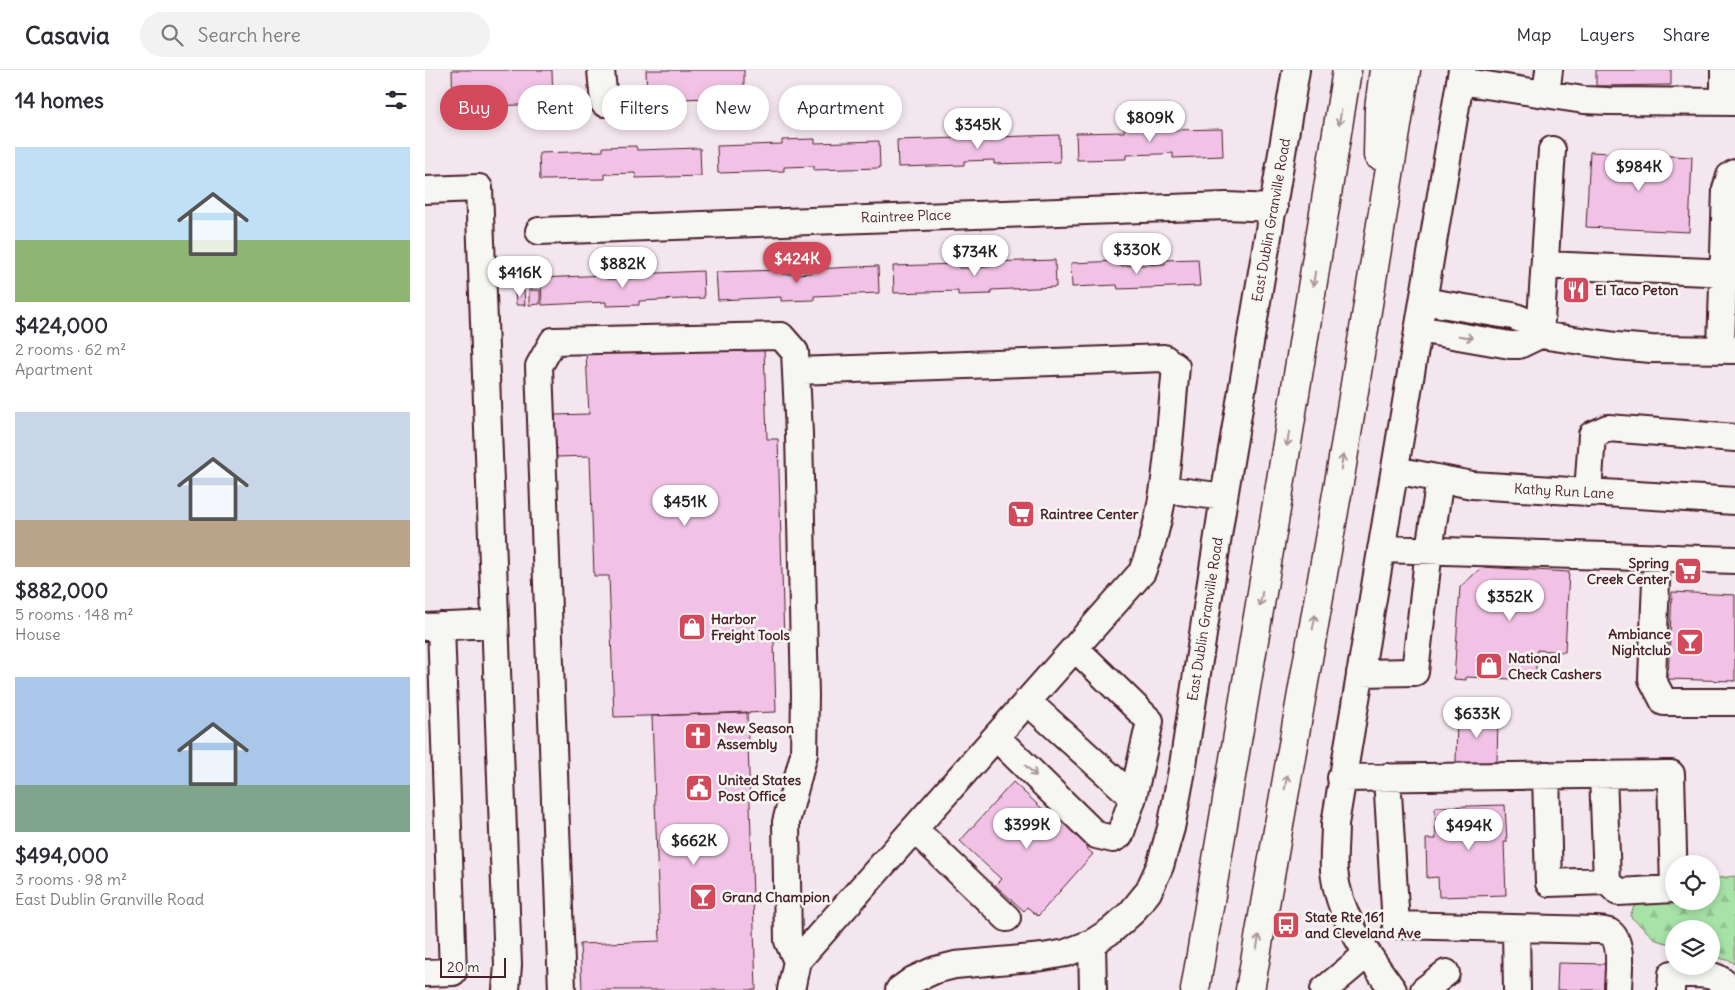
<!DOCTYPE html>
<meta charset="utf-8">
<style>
:root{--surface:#fff;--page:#f2f2f3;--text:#2b2b33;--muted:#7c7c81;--line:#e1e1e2;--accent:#d1495b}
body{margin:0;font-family:Delius,sans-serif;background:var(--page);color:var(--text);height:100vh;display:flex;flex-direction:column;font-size:19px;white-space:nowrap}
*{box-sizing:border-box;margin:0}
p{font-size:16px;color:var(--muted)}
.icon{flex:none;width:28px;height:28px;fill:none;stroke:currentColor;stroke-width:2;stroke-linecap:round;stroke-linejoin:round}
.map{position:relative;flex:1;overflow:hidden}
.details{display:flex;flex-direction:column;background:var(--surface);width:425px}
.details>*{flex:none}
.hud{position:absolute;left:15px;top:15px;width:475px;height:45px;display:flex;gap:10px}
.buttons{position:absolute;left:1240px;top:785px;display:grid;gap:10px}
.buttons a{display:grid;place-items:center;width:55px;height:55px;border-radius:50%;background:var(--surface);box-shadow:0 2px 8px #0003;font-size:25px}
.scale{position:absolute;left:15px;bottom:12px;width:66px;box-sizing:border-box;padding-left:5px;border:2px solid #4a1f2b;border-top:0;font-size:14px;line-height:18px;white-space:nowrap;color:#4a1f2b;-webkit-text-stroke:4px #f6f6f2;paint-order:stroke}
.price{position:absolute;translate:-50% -42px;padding:0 11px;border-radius:18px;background:#fff;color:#222;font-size:16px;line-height:32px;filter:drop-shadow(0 1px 2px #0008)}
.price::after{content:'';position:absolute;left:50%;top:30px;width:15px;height:11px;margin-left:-8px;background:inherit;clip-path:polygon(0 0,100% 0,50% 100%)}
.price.current{background:var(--accent);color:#fff}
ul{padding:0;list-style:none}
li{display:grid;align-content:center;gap:10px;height:265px;padding:0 15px}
li span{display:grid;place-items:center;height:155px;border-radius:0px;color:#555}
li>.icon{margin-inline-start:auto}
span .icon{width:90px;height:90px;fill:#fffc;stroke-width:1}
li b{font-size:21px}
h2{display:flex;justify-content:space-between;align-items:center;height:60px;padding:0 15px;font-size:21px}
.pill{padding:0 18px;border-radius:22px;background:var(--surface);box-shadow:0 2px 8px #0003;font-size:18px;line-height:45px}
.pill.current{background:var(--accent);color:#fff}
header{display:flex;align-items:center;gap:30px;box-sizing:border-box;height:70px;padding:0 25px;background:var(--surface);border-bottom:1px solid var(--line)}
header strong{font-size:24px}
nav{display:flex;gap:28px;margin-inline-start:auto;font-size:18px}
.search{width:350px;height:45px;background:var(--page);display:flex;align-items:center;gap:12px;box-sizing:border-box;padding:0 18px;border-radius:28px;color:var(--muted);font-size:19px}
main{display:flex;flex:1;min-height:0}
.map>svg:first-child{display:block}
.forest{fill:url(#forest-firs);stroke:#788069}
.building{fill:#f1c2e5;stroke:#4a1f2b}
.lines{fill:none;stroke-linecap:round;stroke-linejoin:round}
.minor-casing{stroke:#4a1f2b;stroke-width:30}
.major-casing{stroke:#4a1f2b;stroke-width:31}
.minor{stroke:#f6f6f2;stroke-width:26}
.major{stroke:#f6f6f2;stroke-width:28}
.oneway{stroke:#a99598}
.labels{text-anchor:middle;stroke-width:5;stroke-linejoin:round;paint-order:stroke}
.street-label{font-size:14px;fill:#4a1f2b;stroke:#f6f6f2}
.poi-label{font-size:14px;font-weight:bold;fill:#4a1f2b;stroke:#f6f6f2;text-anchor:start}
</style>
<header>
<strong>Casavia</strong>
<div class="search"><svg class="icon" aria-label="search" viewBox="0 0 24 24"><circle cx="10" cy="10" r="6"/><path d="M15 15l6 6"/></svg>Search here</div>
<nav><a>Map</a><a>Layers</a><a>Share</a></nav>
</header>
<main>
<section class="details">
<h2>14 homes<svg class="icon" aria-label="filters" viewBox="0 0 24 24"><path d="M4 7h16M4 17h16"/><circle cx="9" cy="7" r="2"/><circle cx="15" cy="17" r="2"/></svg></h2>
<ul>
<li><span style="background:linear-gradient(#bfe0f5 60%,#8fb573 0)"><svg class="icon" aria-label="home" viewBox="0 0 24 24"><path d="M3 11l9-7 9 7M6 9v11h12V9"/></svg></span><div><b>$424,000</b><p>2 rooms · 62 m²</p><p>Apartment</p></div></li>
<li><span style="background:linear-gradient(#c9d6e8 70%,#b9a48a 0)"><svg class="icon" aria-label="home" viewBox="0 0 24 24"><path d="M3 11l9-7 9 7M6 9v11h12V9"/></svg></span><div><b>$882,000</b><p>5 rooms · 148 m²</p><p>House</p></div></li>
<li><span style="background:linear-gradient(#a9c7e8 70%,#7fa58c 0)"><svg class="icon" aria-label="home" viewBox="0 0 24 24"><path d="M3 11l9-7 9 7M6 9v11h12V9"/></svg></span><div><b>$494,000</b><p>3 rooms · 98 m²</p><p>East Dublin Granville Road</p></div></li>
</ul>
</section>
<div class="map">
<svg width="1310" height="920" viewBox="0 0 1310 920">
<defs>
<pattern id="forest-firs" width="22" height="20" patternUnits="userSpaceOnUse" patternTransform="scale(1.25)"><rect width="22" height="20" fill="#a7e2a7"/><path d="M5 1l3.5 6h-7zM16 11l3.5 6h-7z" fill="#91c190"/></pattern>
</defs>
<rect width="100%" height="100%" fill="#f4e6ee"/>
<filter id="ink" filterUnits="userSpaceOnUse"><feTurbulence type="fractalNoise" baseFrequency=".02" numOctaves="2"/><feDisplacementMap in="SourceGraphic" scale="10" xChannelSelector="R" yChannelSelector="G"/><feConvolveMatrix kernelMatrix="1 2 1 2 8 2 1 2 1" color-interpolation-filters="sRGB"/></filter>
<g filter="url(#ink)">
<path class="forest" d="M1310,806v89l-4,-4 -20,-5v-27h-37v16l-18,-5 -26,-24 6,-14 75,-1v-22z"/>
<path class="building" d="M27,0h100l1,34 -100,3z
M221,0h98v27l-97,3z
M1171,0h75v15l-75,1z
M749,56v4l48,-1 1,27 -50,2v-5l-13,1 -34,1v4l-49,1 -1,-27 48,-1v-4z
M570,63v4l64,-2 1,27 -66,2v-4l-30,1v4l-66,2 -1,-27 65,-2v-4z
M390,69v4l64,-2 1,27 -66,2v-4l-30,1v4l-66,2 -1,-27 65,-2v-4z
M211,76l1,4 63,-2 1,28 -65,2 -1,-5 -30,1v5l-65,1 -1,-27 64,-2v-4z
M1165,82l102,5 -3,75 -103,-5z
M773,189l2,27 -82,3 -1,-4 -45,2 -1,-24 49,-2v5l45,-2v-4z
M630,190l1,27 -65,3v4l-33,1v-4l-64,2 -1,-27 66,-2v4h11l19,-1v-5z
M453,196l1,27 -65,3v4l-33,1v-4l-63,3 -2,-28 66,-2v4h11l19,-1v-4z
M278,201l1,27 -65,3v4l-33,1v-4l-64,3 -1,-27 65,-3 1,4h18l12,-1v-4z
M90,220h9l1,15h-9z
M104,220h11v14l-11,1z
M339,277l3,92h11l6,202 -10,1 2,70 -162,5 -5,-141h-15l-4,-120 -34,1 -1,-42 34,-1 -3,-61z
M1057,497l87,5 -4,80 -28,-2 -2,30 -69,-3v3l-12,-1 6,-92z
M1247,522l63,3v86l-67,-2z
M322,642l9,278h-174l-2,-46 80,-3 -8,-225z
M1032,644l41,1 -1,49 -41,-2z
M588,712l47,43 4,-4 25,22 -4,4 8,7 -55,62 -11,-9 -3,4 -29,-26 6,-6 -41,-38z
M1080,735l2,37h-3l2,53 -67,2 -1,-20 -11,1 -1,-39h10l-1,-32z
M1133,893l51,1 -1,15h-3l-1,11h-47z"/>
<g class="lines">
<g class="minor-casing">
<path id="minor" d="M176,0l3,33
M1299,0v32
M1035,11l124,19 24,1 127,1
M1121,24l3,-24
M1127,80l-12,185 76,11 35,3 84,1
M0,120l54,-2 29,777 -2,25
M114,161l687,-25 48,2
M1120,195l162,7 17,4h11
M993,259l92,16h9l21,-10 -17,-15 -10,-4 -90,-15
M1296,279l5,-160 4,-13 5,-3
M970,400l77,15 263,16
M739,419l60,8
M1163,423l4,-58 16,-7 127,10
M956,479l354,11
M1232,487l-5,122 12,23h71
M0,557l70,-3
M935,603l55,-1 14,-122 11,-71
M602,631l106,96 17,-76 -75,-73
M571,667l100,98 17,4 7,-4 13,-38
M1121,705l3,108 58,-2
M962,707l9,148 201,5c4,0 9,1 12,2 15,9 9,43 9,58
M916,708l330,-4 3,115 -56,3 -11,-11 -4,-107
M489,759l93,89
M1091,859l1,61
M667,873l1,47
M0,903l28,-1 -12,-346
M137,920l-23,-624 14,-25 228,-5 14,16 4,82 6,261 -1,59 -18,68 2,119 9,20
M366,920l6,-29 345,-389c26,-64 27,-137 34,-205l-12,-9 -368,13
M474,920l14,-10 22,-10 20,-5 88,-8 23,-4 26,-10 20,-13 19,-17 17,-21 12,-26 11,-38 12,-63 41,-268 72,-427
M899,920l43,-36
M968,920c-26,-36 -55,-74 -59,-120 -1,-15 1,-31 1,-46l127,-754
M999,920l22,-17
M1246,920l1,-16c23,1 44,-5 59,16"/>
</g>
<g class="major-casing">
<path id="major" d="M953,85l1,-46 5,-39
M770,920l89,-528 63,-392
M825,920l91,-519 65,-401"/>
</g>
<use href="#minor" class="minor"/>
<use href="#major" class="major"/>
</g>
<defs><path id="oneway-shaft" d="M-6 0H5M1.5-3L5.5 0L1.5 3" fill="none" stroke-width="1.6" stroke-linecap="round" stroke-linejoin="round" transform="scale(1.25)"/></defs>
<g class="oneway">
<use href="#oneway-shaft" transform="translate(915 48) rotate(99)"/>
<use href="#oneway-shaft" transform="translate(889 209) rotate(99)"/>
<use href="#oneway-shaft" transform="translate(1041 267) rotate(9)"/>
<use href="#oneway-shaft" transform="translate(863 369) rotate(99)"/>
<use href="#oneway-shaft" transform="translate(917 392) rotate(-81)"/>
<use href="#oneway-shaft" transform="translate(836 529) rotate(100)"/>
<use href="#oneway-shaft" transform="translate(889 552) rotate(-80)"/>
<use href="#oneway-shaft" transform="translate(606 701) rotate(44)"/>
<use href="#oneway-shaft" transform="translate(861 712) rotate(-80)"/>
<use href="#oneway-shaft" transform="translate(833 872) rotate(-80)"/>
</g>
</g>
<defs>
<g id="restaurant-square" transform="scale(1.4375)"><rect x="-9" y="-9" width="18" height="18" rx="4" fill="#d1495b" stroke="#f6f6f2"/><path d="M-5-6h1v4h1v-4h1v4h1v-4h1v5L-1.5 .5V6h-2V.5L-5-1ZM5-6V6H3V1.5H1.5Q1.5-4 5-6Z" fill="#fff"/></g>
<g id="supermarket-square" transform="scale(1.4375)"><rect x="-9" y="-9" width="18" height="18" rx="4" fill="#d1495b" stroke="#f6f6f2"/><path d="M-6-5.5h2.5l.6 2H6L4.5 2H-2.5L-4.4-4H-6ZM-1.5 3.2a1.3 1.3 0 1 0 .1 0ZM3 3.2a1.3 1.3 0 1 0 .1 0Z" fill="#fff"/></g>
<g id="shop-square" transform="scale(1.4375)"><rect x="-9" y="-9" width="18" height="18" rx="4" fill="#d1495b" stroke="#f6f6f2"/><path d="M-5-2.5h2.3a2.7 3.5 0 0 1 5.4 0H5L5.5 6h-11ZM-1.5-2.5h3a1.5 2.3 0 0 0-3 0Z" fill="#fff"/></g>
<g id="bar-square" transform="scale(1.4375)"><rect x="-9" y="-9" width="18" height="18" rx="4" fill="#d1495b" stroke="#f6f6f2"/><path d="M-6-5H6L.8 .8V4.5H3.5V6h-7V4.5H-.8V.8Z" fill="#fff"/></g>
<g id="church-square" transform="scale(1.4375)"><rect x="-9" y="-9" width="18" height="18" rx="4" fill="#d1495b" stroke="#f6f6f2"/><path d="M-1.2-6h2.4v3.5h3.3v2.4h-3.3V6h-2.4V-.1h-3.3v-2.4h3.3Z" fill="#fff"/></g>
<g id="civic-square" transform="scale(1.4375)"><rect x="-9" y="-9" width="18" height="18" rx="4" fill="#d1495b" stroke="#f6f6f2"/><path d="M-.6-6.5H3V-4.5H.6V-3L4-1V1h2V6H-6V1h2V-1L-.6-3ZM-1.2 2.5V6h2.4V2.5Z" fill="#fff"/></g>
<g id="bus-square" transform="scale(1.4375)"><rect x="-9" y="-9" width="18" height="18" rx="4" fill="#d1495b" stroke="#f6f6f2"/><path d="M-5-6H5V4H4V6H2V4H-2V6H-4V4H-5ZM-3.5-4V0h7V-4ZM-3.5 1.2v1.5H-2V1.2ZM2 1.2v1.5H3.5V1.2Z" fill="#fff"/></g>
</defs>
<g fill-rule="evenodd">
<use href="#restaurant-square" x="1151" y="220"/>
<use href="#supermarket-square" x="596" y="444"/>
<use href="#supermarket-square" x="1263" y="501"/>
<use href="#shop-square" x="267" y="557"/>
<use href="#bar-square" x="1265" y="572"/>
<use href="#shop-square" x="1064" y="596"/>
<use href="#church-square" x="273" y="666"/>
<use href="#civic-square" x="274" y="718"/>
<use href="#bar-square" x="278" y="827"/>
<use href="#bus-square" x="861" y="855"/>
</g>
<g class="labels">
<g class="street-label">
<text transform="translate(481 146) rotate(-2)" y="5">Raintree Place</text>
<text transform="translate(846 150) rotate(-80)" y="5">East Dublin Granville Road</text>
<text transform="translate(1139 421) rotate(3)" y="5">Kathy Run Lane</text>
<text transform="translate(780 549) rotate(-81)" y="5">East Dublin Granville Road</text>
</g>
<g class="poi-label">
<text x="1170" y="225">El Taco Peton</text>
<text x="615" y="449">Raintree Center</text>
<text x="1244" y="498" text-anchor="end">Spring<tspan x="1244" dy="16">Creek Center</tspan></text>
<text x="286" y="554">Harbor<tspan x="286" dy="16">Freight Tools</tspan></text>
<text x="1246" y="569" text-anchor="end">Ambiance<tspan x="1246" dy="16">Nightclub</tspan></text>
<text x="1083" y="593">National<tspan x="1083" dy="16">Check Cashers</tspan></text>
<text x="292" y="663">New Season<tspan x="292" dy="16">Assembly</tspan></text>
<text x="293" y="715">United States<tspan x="293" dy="16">Post Office</tspan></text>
<text x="297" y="832">Grand Champion</text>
<text x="880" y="852">State Rte 161<tspan x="880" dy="16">and Cleveland Ave</tspan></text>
</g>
</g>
</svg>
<div class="buttons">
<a><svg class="icon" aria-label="locate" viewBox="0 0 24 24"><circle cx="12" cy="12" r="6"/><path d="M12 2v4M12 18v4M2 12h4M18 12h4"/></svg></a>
<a><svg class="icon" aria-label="layers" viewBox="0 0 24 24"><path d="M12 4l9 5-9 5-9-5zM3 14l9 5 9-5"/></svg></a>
</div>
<div class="scale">20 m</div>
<b class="price" style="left:725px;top:73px">$809K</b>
<b class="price" style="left:553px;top:80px">$345K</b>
<b class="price" style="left:1214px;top:122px">$984K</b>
<b class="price" style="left:712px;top:205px">$330K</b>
<b class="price" style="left:550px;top:207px">$734K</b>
<b class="price current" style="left:372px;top:214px">$424K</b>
<b class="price" style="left:198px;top:219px">$882K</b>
<b class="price" style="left:95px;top:228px">$416K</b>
<b class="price" style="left:260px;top:457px">$451K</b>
<b class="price" style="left:1085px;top:552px">$352K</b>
<b class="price" style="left:1052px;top:669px">$633K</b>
<b class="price" style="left:602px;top:780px">$399K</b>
<b class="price" style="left:1044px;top:781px">$494K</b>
<b class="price" style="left:269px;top:796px">$662K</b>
<div class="hud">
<a class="pill current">Buy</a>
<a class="pill">Rent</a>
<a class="pill">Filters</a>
<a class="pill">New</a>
<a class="pill">Apartment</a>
</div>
</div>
</main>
